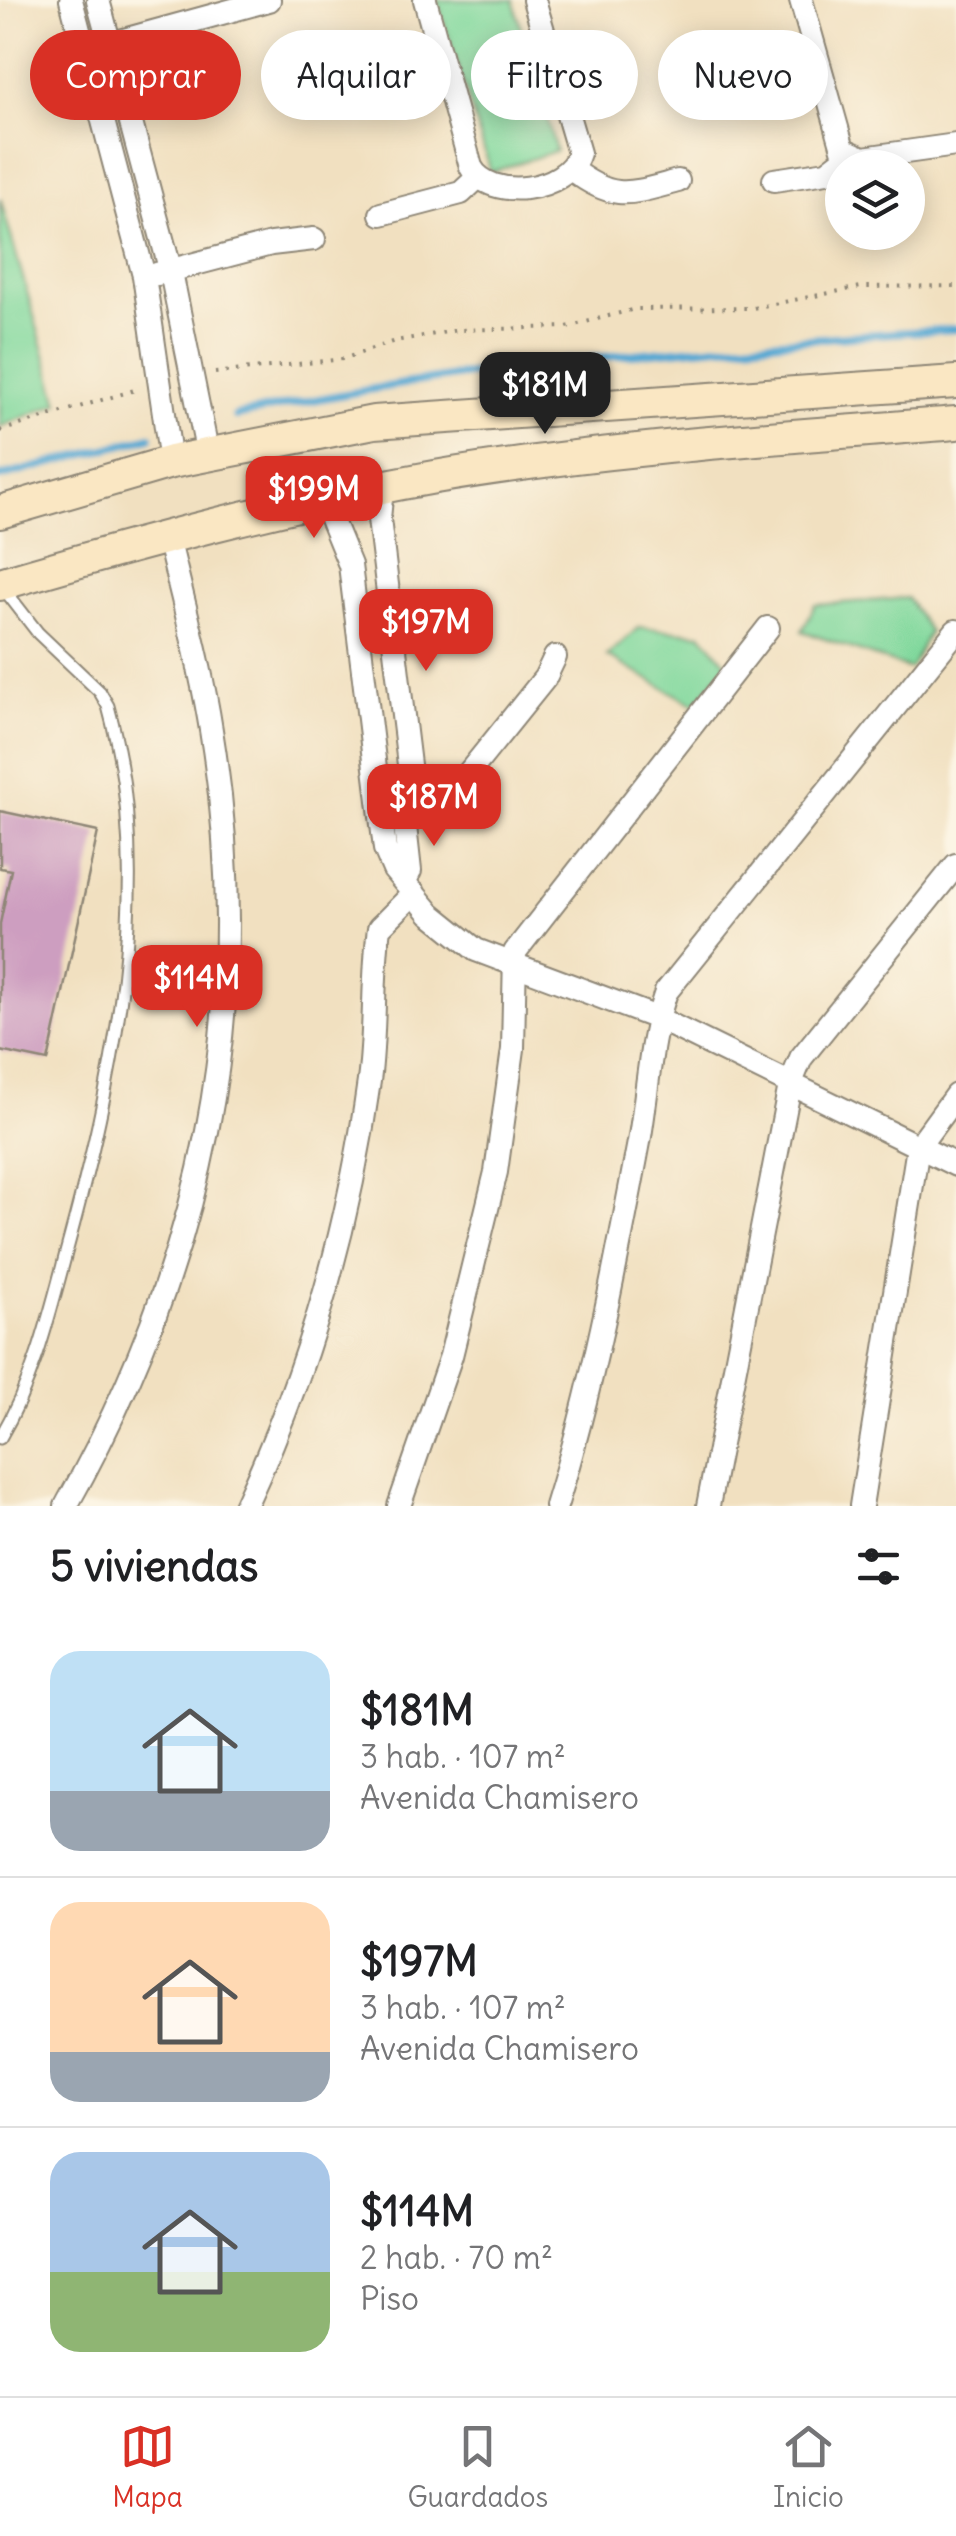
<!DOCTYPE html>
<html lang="es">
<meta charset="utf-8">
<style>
:root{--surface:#fff;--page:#f2f2f2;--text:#202124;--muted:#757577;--line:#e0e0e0;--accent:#d93025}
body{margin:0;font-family:Delius,sans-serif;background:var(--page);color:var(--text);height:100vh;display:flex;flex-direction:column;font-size:38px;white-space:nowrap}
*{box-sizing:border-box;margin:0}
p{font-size:32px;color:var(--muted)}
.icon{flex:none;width:55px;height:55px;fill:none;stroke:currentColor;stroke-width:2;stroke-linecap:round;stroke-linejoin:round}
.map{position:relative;height:1506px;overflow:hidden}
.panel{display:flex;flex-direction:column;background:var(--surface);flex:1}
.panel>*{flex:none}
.banner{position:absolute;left:30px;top:30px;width:898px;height:90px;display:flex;gap:20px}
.tools{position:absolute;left:825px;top:150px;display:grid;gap:20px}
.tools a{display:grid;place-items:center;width:100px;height:100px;border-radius:50%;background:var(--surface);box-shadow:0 5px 25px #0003;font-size:50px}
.price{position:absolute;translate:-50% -85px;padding:0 22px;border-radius:20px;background:var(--accent);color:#fff;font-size:32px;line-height:65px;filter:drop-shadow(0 2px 5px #0008)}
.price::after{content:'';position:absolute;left:50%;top:60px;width:30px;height:22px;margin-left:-15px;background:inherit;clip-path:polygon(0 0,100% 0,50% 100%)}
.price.selected{background:#222;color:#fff}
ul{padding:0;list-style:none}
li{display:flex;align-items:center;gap:30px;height:250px;padding:0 50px}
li+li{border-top:2px solid var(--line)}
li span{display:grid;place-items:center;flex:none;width:280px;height:200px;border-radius:30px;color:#555}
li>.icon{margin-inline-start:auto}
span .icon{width:120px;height:120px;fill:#fffc;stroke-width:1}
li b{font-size:42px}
h2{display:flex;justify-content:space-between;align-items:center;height:120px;padding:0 50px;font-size:42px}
.pill{padding:0 35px;border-radius:45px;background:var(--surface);box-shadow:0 5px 25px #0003;font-size:35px;line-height:90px}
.pill.selected{background:var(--accent);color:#fff}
.menu{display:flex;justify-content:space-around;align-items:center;height:140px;border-top:2px solid var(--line);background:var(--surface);font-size:28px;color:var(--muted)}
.menu a{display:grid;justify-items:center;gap:5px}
.menu .selected{color:var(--accent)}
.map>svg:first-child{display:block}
.green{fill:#80d89c;stroke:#568264;stroke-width:2.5}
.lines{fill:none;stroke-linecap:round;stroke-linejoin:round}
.stream{stroke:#58a9d3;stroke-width:8}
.building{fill:#cd9ec0}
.lane-casing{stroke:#8e8676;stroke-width:15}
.street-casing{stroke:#8e8676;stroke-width:26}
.secondary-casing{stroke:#8e8676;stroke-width:36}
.path{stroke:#8e8676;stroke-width:4;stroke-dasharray:2.5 8;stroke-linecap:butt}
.lane{stroke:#fff;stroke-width:11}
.street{stroke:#fff;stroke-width:22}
.secondary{stroke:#fae7c3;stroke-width:32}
</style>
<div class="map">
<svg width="956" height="1506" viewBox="0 0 956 1506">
<rect width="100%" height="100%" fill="#fcf5e5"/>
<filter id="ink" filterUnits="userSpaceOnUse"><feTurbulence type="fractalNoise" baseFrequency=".01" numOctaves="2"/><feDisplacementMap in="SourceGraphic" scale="20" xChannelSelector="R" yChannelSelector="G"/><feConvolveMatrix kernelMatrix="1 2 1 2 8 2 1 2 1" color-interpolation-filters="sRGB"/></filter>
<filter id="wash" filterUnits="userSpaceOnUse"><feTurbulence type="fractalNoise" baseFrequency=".0048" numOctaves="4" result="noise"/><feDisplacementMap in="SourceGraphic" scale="40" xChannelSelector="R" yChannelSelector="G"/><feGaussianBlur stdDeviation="2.25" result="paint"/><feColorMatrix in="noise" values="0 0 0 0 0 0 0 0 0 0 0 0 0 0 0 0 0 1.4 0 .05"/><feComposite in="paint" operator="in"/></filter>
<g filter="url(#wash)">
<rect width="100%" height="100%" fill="#f1e0c0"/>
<path class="green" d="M437,0h76l43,151 -65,21z
M0,198l59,205 -59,24z
M907,598l22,34 -19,37 -108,-38 13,-26z
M639,627l63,7 25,30 -32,41 -88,-49z"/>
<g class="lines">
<path class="stream" d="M236,416c236,-53 479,-72 720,-87
M0,477l150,-40"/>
</g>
<g id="blocks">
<path class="building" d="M0,811l98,21 -50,229 -48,-10v-127l11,-54 -11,-2z"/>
</g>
</g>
<g filter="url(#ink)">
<use href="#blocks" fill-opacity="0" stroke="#8e8676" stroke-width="2.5"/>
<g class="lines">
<g class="lane-casing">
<path id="lane" d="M0,1438c34,-58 49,-121 66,-185 47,-173 91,-370 42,-547l-8,-14 -62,-59 -34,-44"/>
</g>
<g class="street-casing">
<path id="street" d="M71,0l73,276 27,186
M98,0l73,272 37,183
M425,0l46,167c19,35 96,25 108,-14l-45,-153
M801,0l42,149 20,9 93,-13
M98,47l171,-47
M571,169c43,33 58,25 107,12
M774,180l53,-8 23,-18
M381,214l80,-21 16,-15
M157,274l114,-30 43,-5
M382,488l-3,31 32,262 -6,45 5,45 -5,10
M323,499l27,66 35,284 9,21 36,43 46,37 181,68 299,147
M395,804l37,-5 23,-9 90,-112 10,-21
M66,1506c137,-244 191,-498 145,-776 -10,-65 -28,-128 -43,-193
M245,1506c63,-135 104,-278 124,-425 7,-51 3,-103 10,-153l35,-35
M399,1506l52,-150 45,-184 17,-123 2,-97 253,-324
M556,1506c37,-119 60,-242 83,-364 9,-50 10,-101 27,-150l290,-361
M708,1506l82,-421 11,-27 155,-193
M861,1506l57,-359 38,-52"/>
</g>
<g class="secondary-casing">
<path id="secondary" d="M0,512l171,-50 203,-40 582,-40
M0,584c143,-42 288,-81 435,-107 172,-29 347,-40 521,-54"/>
</g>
<path class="path" d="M215,373l128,-14 52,-18 63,-11 109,-3 68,-18 118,-1 108,-21 95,-1
M0,431l138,-42"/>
<use href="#lane" class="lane"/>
<use href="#street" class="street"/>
<use href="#secondary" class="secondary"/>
</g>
</g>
</svg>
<div class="tools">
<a><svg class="icon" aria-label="layers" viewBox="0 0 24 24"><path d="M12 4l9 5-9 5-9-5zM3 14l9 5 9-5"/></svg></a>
</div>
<b class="price selected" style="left:545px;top:437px">$181M</b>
<b class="price" style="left:314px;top:541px">$199M</b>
<b class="price" style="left:426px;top:674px">$197M</b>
<b class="price" style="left:434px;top:849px">$187M</b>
<b class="price" style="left:197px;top:1030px">$114M</b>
<div class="banner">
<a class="pill selected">Comprar</a>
<a class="pill">Alquilar</a>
<a class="pill">Filtros</a>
<a class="pill">Nuevo</a>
</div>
</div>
<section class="panel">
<h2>5 viviendas<svg class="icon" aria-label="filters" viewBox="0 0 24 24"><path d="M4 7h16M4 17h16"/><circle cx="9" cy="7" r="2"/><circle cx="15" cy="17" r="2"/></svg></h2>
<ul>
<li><span style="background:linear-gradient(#bfe0f5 70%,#9aa5b1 0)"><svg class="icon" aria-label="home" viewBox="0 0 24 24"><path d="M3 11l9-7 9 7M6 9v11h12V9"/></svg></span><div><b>$181M</b><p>3 hab. · 107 m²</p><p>Avenida Chamisero</p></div></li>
<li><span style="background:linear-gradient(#ffd9b3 75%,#9aa5b1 0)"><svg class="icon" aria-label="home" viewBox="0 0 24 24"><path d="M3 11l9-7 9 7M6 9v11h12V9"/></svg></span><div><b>$197M</b><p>3 hab. · 107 m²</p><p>Avenida Chamisero</p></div></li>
<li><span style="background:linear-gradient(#a9c7e8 60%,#8fb573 0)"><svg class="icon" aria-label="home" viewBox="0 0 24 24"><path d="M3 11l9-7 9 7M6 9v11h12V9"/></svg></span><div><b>$114M</b><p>2 hab. · 70 m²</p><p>Piso</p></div></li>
</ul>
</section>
<nav class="menu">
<a class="selected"><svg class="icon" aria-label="map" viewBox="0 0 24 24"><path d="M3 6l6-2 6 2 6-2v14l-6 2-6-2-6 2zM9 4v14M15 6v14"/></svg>Mapa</a>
<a><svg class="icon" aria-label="saved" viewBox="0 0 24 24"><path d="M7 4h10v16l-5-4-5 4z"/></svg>Guardados</a>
<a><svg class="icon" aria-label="home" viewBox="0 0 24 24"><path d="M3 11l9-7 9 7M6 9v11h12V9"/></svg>Inicio</a>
</nav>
